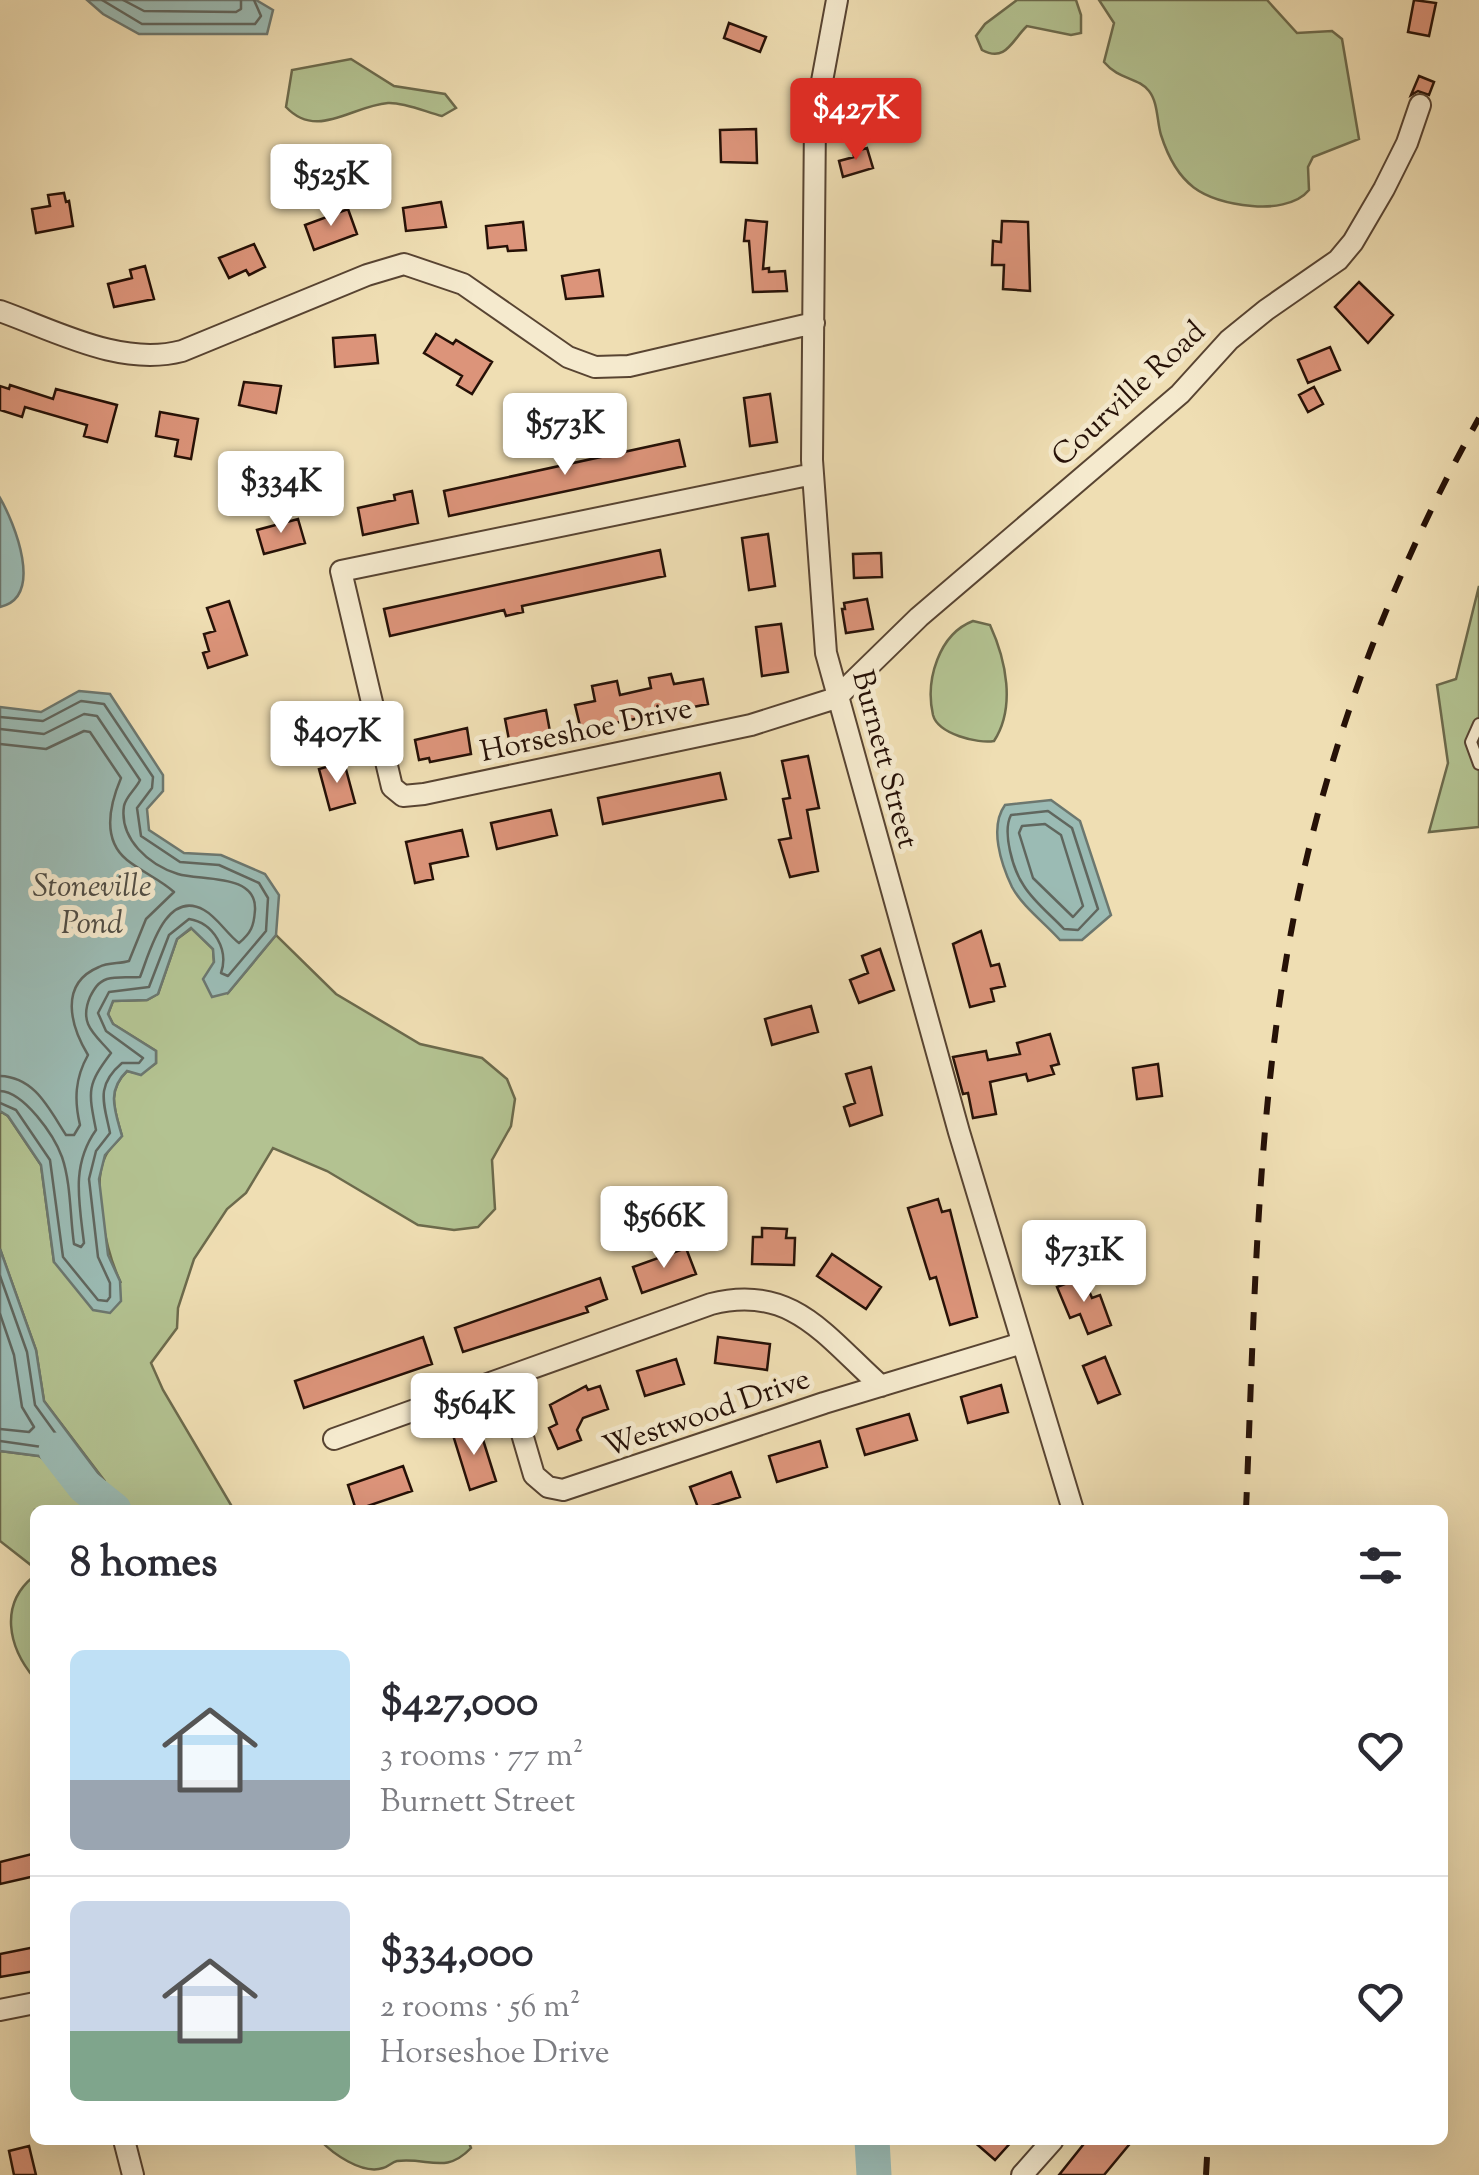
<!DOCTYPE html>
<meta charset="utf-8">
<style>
:root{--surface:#fff;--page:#f7f7f7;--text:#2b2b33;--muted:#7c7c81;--line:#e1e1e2;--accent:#d93025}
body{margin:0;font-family:"Sorts Mill Goudy",serif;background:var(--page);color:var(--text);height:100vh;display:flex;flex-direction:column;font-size:38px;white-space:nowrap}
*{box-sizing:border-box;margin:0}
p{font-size:32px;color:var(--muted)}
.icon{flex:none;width:55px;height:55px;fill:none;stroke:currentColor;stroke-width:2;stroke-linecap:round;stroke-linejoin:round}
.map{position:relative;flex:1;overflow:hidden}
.drawer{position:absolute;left:30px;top:1505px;width:1418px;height:640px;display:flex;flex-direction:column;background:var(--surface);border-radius:15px;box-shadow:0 10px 40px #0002}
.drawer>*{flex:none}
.price{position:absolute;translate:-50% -85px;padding:0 22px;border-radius:10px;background:#fff;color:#222;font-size:32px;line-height:65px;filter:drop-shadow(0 2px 5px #0008)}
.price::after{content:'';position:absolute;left:50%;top:60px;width:30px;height:22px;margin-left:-15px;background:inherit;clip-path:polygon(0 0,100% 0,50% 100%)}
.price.current{background:var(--accent);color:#fff}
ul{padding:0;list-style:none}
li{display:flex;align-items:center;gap:30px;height:250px;padding:0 40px}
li+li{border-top:2px solid var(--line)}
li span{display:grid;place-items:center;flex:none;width:280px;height:200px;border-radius:15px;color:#555}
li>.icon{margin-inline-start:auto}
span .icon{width:120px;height:120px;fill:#fffc;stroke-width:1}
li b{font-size:42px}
h2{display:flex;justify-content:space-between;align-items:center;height:120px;padding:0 40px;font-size:42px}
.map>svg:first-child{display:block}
.green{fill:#b3c291;stroke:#6c6a4c;stroke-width:2.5}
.water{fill:#9bbbb4;stroke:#6c776f;stroke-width:2.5}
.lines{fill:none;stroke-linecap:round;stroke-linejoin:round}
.shore{stroke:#60665e;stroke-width:2.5}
.river{stroke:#9bbbb4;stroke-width:35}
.building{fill:#dc947a;stroke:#261107;stroke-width:2.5}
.lane-casing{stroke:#584432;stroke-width:14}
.street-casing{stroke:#584432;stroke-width:24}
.lane{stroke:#f5eace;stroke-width:10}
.street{stroke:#f5eace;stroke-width:20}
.rail{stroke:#261107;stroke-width:6;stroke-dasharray:18 18;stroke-linecap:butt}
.labels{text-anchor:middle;stroke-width:10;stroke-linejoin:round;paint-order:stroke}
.street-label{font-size:30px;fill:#261107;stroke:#f5eace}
.water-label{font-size:32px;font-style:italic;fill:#4f4c44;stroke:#f5eace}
</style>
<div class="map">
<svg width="1479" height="2175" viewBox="0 0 1479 2175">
<rect width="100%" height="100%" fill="#efdeb3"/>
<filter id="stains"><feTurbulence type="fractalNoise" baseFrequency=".002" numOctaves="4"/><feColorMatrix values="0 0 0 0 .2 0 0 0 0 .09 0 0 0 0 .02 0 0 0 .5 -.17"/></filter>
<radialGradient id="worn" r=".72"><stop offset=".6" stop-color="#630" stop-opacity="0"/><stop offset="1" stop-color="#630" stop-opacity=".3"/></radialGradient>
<path class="green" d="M1017,0h59l5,15v18l-10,2 -44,-9c-15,14 -21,37 -45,24l-6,-14 9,-12z
M1099,0h168l30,33 35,-2 10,8 17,100 -46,18 -5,10 1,23c-12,15 -39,18 -57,16 -50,-5 -75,-21 -91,-71 -4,-13 -3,-33 -12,-44 -11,-14 -30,-11 -45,-29l10,-39z
M351,59l43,27 51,8 11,14 -14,8c-16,-4 -38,-14 -54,-13 -37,3 -71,37 -102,4l6,-37z
M1479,586v241l-50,5 19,-69 -11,-78 19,-6z
M973,621l17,4c16,35 26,82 4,116 -16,3 -56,-7 -61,-26 -8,-35 6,-81 40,-94z
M192,928l21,21 1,13 14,31 48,-58 60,59 84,50 62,14 25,21 8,20 -4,27 -19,34 3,49 -17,18 -24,3 -36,-5 -91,-54 -54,-23 -27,45 -19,16 -33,50 -16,49 -1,20 -26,35 12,27 71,120h-199v169c-28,-33 -35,-75 -2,-102l-1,-11 -32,-25v-90l39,5 45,30 20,-6 -60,-79 -8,-51 -36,-101v-138l8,5 33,49 13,97 66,19c-13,-28 -30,-97 -14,-126 3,-7 11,-13 16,-19 -7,-25 -16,-45 5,-65l14,3 15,-11v-12l-43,-27 -5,-10 5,-13 34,-1 11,-6 19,-55z
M320,2140h148l3,8c-26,27 -42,9 -74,13 -5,1 -9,6 -14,7 -21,7 -51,-15 -63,-28z"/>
<path class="water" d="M87,0h169l17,10 -6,24h-128l-36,-20z
M0,498c14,24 45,99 0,109z
M79,691l31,3 53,81v16l-16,18 2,21 35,23 37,2 44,19 14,21 -3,40 -48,58 -16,4 -9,-18 11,-17 -1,-13 -22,-21 -14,11 -19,55 -11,6 -34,1 -5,13 5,10 43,27v12l-15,12 -14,-4c-21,20 -12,40 -5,65l-17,19 -6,24 9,76 12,26 1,20 -11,12 -17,-3 -39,-48 -13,-97 -33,-49 -8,-5v-404l41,5z
M1051,800l29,21 31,94 -29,25h-22c-14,-16 -38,-34 -48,-53 -11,-23 -23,-60 -7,-82z
M0,1249l36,101 8,51 60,80 -20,5 -45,-30 -39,-5z"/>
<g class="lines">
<path class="shore" d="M102,0l40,24h113l6,-8 -7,-16
M123,0l21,11 92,1 5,-3v-9
M0,717l43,4 38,-20 23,3 49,73 -1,11 -15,20 4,28 39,26 39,3 40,18 9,15 -2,33 -38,45 -7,-3c8,-23 -7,-50 -32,-54l-20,16 -20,52 -40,5 -11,21 8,18 37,27 -4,5h-17c-27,23 -18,40 -12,70l-14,18 -7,28 9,78 12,26v14l-3,4 -9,-1 -35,-43 -13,-97 -34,-50 -16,-7
M0,729l44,5 40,-20 13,2 43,64c-4,9 -14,16 -16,26 -5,33 25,59 54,68 23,7 79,-1 77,36 -1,16 -4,23 -16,33 -12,-9 -22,-26 -35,-33 -39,-22 -55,45 -64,67 -10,1 -23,-1 -33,2 -9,3 -13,10 -17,18 -12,28 6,38 21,56 -24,32 -23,37 -15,77 -25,35 -17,71 -12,113l-3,4 -7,-3c-4,-27 -3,-61 -12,-87 -8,-22 -38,-65 -62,-66
M0,744l46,5 38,-18 6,1 31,46c-11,26 -20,61 6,82 15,12 34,20 47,32l-28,27 -17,42c-9,3 -21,1 -30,6 -41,17 -28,60 -11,88 -13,23 -14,45 -8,70l-6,10h-8c-17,-26 -31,-58 -66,-59
M1048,811l24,17 26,81 -20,21 -14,-1c-13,-14 -30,-27 -40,-43 -11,-16 -22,-54 -13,-71z
M1045,824l16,11 22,71 -10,11 -40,-39 -14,-45 3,-7z
M0,1276l27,76 8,53 39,54 -6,4 -26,-16 -42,-6
M0,1314l14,41 8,52 12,20 -5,5 -29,-3"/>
<path class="river" d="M56,1450l28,36 30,24
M872,2140l2,35"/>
</g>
<path class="building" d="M1414,0l22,3 -7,33 -21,-4z
M729,23l37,14 -6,15 -36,-14z
M1419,76l15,6 -5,13 -11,-4 -7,4z
M756,129l1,34 -36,-1 -1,-32z
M867,148l6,20 -30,9 -4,-16 15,-4 -1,-5z
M64,193l2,9 3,-1 4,25 -37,7 -4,-24 18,-3 -2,-11z
M441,202l5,25 -40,4 -3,-23z
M348,209l9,25 -43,16 -9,-25z
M746,220l21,2 -4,47 6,-1v4l16,-1 2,20 -34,1 -4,-51h-5z
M1002,221l26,1 2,69 -27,-2 1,-24h-12l1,-24 8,1z
M523,222l3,28 -18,1 -1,-5 -19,2 -2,-22z
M254,244l11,23 -16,8 -3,-5 -17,8 -10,-20z
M145,266l9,33 -40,8 -6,-23 24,-6 -2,-8z
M599,270l4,26 -37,3 -4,-23z
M1359,282l34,33 -25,28 -33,-36z
M436,334l17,10 3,-4 36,22 -20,32 -15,-9 5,-9 -38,-23z
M375,335l3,28 -43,4 -2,-29z
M1330,347l10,23 -32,13 -10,-23z
M244,382l37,4 -5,27 -37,-8z
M10,385l43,14 3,-10 61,16 -10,37 -23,-6 3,-11 -62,-18 -3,10 -22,-7v-24l9,3z
M1314,387l9,17 -15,8 -9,-17z
M770,394l7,48 -27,4 -6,-48z
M160,412l38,7 -7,40 -16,-3 3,-16 -22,-4z
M679,440l6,26 -236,50 -5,-25z
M412,491l6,32 -55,12 -5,-27 37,-8 -1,-5z
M298,519l7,24 -41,11 -7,-24z
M768,534l7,52 -26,4 -7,-52z
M660,550l5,26 -143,30 1,6 -17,4 -2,-6 -114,26 -6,-27z
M881,553l1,24 -28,1 -1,-24z
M867,599l6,30 -27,4 -4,-24h3l-1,-6z
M229,601l18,54 -39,13 -5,-15 6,-2 -5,-17 11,-3 -8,-23z
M781,624l7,48 -26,4 -6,-49z
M671,674l3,10 29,-5 5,25 -127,26 -6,-25 20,-4 -3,-15 25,-5 3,14 31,-7 -2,-10z
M319,704l8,26 -20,7 -7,-26z
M546,710l5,27 -41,8 -5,-26z
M467,728l4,26 -41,8 -1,-4 -10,2 -4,-20z
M808,756l11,52 -12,2 11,61 -28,6 -11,-37 12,-2 -8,-39 7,-1 -8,-37z
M344,762l11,41 -25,7 -11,-41z
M720,773l6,26 -123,25 -5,-26z
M551,810l6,25 -60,14 -6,-26z
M462,830l6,26 -38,8 3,15 -18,4 -9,-41z
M981,931l10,35 8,-2 6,22 -14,3 3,12 -24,6 -17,-63z
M880,949l14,41 -35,13 -9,-23 18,-7 -6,-17z
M811,1006l7,26 -46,13 -7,-26z
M1050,1034l9,30 -8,2 3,8 -26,7 -2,-7 -36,8 6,32 -23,4 -5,-25 -5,1 -10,-37 33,-6 2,9 32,-6 -3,-11z
M1158,1064l4,32 -25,3 -4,-31z
M871,1067l11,48 -32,11 -6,-19 11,-4 -9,-29z
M938,1199l4,13 8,-2 27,107 -27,8 -14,-48 -6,2 -22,-71z
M762,1228l25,1 -1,9h9l-1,27 -42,-1 1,-27h9z
M686,1248l10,26 -54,19 -9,-26z
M832,1254l49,33 -15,22 -49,-33z
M1083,1277l9,21 8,-3 11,30 -23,9 -8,-20 -10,4 -13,-31z
M600,1278l7,21 -21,8 2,5 -125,40 -8,-24z
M423,1337l9,27 -128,44 -9,-27z
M718,1337l52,7 -3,26 -52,-7z
M1105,1357l15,37 -22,9 -15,-37z
M676,1359l8,25 -39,12 -8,-25z
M1001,1385l7,27 -40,11 -7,-26z
M586,1386l2,4 12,-4 8,23 -25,9 -6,12 4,10 -23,9 -9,-21 8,-4 -7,-19z
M909,1414l8,26 -52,15 -8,-26z
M479,1427l17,54 -26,9 -17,-55z
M820,1441l7,26 -50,15 -8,-26z
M403,1466l9,25 -56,19 -8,-25z
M731,1472l9,25 -41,13 -9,-23z
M32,1854l3,22 -35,8v-22z
M35,1947v24l-35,6v-23z
M972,2140h41l-18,20z
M1087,2140h46l-29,35h-45z
M29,2146l7,29h-22l-5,-24z"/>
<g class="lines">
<g class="lane-casing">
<path id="lane" d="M1479,724l-8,18 8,22"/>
</g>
<g class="street-casing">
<path id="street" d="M837,0l-22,119 -3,341 14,193 133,479 114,378
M0,311c56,20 121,56 182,40l185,-76 37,-11 59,20 105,73 27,10 34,-1 185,-43
M813,474l-472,97 51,216 11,9 21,-2 327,-69 85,-27 83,-81 261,-223 49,-54 37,-30 72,-50 15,-18 31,-53 23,-46 13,-38
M506,1379l28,96 14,12 15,3 261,-87 198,-60
M334,1439l377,-135c81,-21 115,33 170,82
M0,2010l35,-7
M124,2140l9,35
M1022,2175l31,-35"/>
</g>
<use href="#lane" class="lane"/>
<use href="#street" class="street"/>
<path class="rail" d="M1246,1510c8,-188 10,-381 43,-567 33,-184 99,-362 190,-525
M1206,2175l2,-35"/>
</g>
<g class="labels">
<g class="street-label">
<text transform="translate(1128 393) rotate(-43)" y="10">Courville Road</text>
<text transform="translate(586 729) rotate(-12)" y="10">Horseshoe Drive</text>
<text transform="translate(886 759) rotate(75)" y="10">Burnett Street</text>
<text transform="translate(706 1412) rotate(-19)" y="10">Westwood Drive</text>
</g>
<g class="water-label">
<text x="92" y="896">Stoneville<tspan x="92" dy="37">Pond</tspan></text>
</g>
</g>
<rect width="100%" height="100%" filter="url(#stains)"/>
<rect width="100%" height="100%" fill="url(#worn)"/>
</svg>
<b class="price current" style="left:856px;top:163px">$427K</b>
<b class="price" style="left:331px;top:229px">$525K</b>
<b class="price" style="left:565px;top:478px">$573K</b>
<b class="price" style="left:281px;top:536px">$334K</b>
<b class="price" style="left:337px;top:786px">$407K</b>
<b class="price" style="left:664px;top:1271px">$566K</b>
<b class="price" style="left:1084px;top:1305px">$731K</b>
<b class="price" style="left:474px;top:1458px">$564K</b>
<section class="drawer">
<h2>8 homes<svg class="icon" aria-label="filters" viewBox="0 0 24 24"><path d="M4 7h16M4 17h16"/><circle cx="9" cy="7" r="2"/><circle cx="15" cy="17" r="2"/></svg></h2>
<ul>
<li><span style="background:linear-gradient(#bfe0f5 65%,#9aa5b1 0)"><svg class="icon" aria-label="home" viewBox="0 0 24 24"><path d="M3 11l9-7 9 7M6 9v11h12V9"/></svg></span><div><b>$427,000</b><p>3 rooms · 77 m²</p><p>Burnett Street</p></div><svg class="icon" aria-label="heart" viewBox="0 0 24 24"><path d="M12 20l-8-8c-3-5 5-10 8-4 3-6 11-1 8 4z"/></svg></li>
<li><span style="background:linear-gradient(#c9d6e8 65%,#7fa58c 0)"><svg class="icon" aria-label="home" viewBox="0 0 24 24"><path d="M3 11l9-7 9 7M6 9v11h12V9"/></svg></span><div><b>$334,000</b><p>2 rooms · 56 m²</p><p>Horseshoe Drive</p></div><svg class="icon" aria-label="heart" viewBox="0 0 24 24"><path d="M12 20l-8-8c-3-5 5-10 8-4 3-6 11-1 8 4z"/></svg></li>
</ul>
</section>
</div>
